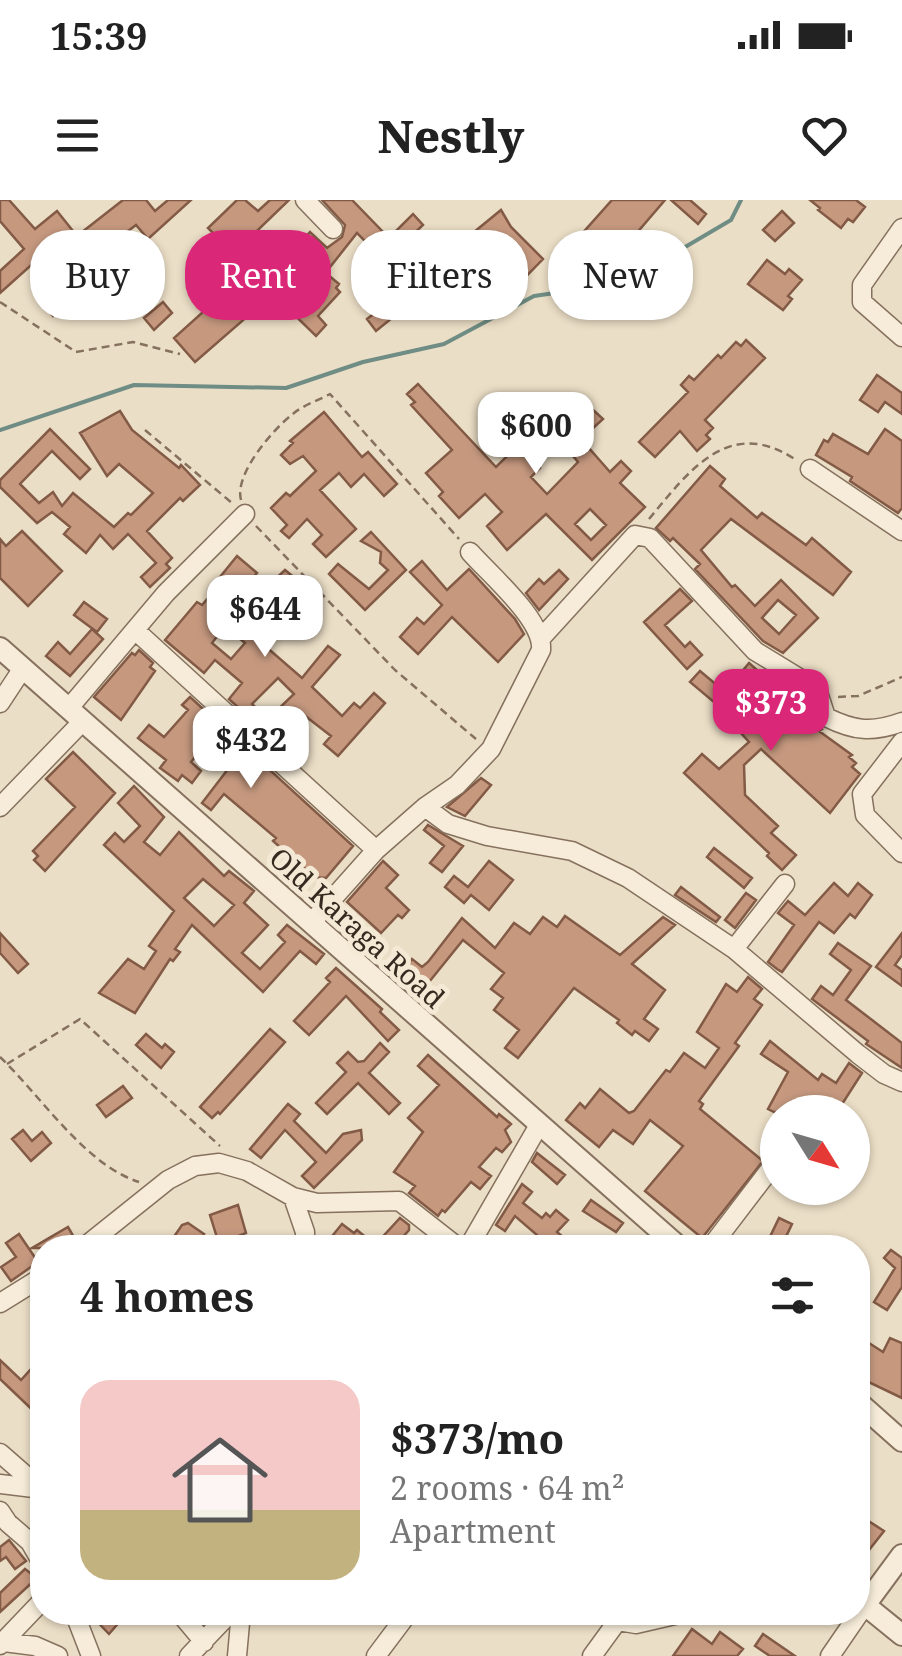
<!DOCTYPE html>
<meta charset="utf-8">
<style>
:root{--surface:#fff;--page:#f2f2f2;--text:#222;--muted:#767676;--accent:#db2777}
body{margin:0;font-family:"Noto Serif",serif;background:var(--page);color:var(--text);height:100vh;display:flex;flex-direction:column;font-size:38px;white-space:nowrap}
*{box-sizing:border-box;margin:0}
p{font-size:32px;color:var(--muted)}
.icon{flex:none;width:55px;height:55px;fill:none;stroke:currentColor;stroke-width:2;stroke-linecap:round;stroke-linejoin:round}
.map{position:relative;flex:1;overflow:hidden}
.details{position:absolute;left:30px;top:1035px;width:840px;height:390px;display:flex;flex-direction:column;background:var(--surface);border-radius:40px;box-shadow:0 2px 8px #0004}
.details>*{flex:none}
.banner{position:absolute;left:30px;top:30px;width:842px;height:90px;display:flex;gap:20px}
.needle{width:65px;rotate:127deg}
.tools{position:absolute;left:760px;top:895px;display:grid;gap:20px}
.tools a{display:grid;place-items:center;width:110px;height:110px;border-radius:50%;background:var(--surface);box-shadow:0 2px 8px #0004;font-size:50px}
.price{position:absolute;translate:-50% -85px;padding:0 22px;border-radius:20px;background:#fff;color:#222;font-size:32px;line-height:65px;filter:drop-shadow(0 2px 5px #0008)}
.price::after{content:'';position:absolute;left:50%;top:60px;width:30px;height:22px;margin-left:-15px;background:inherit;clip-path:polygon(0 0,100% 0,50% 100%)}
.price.on{background:var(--accent);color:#fff}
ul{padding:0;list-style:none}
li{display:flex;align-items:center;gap:30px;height:250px;padding:0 50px}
li span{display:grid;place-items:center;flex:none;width:280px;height:200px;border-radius:30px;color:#555}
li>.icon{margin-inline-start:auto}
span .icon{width:120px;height:120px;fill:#fffc;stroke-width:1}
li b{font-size:42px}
h2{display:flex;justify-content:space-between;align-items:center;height:120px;padding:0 50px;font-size:42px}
.chip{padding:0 35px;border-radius:40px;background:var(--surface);box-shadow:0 2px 8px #0004;font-size:35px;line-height:90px}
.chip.on{background:var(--accent);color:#fff}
.status{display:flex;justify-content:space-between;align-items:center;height:70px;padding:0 50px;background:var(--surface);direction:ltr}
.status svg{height:28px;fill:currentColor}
header{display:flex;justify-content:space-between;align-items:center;height:130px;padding:0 50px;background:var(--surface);font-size:45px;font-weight:800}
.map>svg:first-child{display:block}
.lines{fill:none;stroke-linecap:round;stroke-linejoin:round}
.stream{stroke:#6f8d84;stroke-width:4}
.building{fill:#c6997f;stroke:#825a45;stroke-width:2.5;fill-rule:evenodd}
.minor-casing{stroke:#85715d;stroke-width:21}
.tertiary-casing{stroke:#85715d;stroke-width:24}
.path{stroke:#85715d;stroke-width:2.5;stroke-dasharray:8 5;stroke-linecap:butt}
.minor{stroke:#f6ecd9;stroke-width:18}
.tertiary{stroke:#f6ecd9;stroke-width:20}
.labels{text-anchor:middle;stroke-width:10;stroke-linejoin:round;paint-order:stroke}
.street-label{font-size:28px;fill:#362a20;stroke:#f3e9d5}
</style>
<div class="status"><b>15:39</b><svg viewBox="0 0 49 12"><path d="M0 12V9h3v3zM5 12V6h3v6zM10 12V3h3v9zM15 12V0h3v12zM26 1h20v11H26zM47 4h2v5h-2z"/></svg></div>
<header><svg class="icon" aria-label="menu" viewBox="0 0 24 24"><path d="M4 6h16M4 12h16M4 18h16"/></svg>Nestly<svg class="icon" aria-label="heart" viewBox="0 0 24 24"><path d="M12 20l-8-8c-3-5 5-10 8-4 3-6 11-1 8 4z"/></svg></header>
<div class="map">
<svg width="902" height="1456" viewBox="0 0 902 1456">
<rect width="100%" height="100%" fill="#ebdec6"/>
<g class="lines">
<path class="stream" d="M0,230l134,-45 152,3 77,-26 81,-18 90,-48 90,-13 107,-63 10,-20"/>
</g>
<path class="building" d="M0,0h9l26,29 22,-18 20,25 46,-36h23l9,11 13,-11h23l-43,39 -12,-14 -21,16 12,14 -35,29 -35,-42 -57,51v-22l24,-22 -24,-28z
M237,0h8l13,11 12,-11h19l-84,81 -13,-13 29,-27 -13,-13z
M322,0h30l37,38 24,-24 10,11 -21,20 33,38 -59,48 -9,-12 26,-20 -3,-4 19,-14 -20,-23 -4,4 -28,-29 -34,43 -16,-12 -20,22 16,16 24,-28 12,10 -3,4 4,4 -22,24 8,9 -10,11 -43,-42 -78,68 -21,-24 60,-54 13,15 21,-19 -14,-15 10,-9 13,13 33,-37 17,16 15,-11 3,-12z
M612,0h53l-54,63 -31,-27z
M671,0h19l16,14 -8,10z
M810,0h46l9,7 -12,15 -5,-3 -7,9 -23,-18 2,-2z
M501,10l10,17 32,32 -34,35 -3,-2 -15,15 -30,-33 21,-19 -14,-18z
M782,11l12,12 -19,18 -12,-11z
M767,60l18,14 4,-5 13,11 -14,16 4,3 -9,11 -35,-26z
M64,87l10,11 -21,18 -10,-11z
M163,102l9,11 -18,17 -10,-12z
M746,140l19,18 -60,62 8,8 -7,7 4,4 -13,12 -17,-20 -25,26 -16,-15 49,-50 -7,-7 8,-9 5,4 24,-25 3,3 15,-16 5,4z
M877,175l25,18v21l-17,-12 -7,10 -18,-12z
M418,184l78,83 45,-44 -6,-7 17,-15 5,6 13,-12 3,3 4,-3 26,24 -22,20 29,33 11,-11 10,10 -11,12 25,24 -53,53 -46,-46 -39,36 -20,-24 15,-14 -17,-18 -26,24 -20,-22 4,-4 -17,-19 26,-23 -41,-45 4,-3 -8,-8zM550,233l4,1 24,28 -31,32 -16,-17 9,-9 -12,-13zM590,309l16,16 -15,15 -16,-16z
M120,211l12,19 47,38 2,-3 19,20 -17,16 -3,-3 -33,33 25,27 -6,6 4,4 -20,19 -9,-10 15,-14 -28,-29 -15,15 -13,-14 -14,18 -22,-19 6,-7 -18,-15 -15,11 -37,-36v-7l50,-51 40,40 -10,10 -28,-28 -32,33 19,19 14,-11 9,14 11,-13 41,34 14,-14 3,2 22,-22 -34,-29 -12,12 -27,-43z
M324,212l38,45 6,-5 29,32 -13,12 -20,-22 -13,13 -12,-14 -19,17 36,39 -30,28 -13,-13 9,-9 -15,-16 -18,19 -8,-7 6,-6 -16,-17 15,-15 4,3 26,-25 -13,-15 -13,8 -9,-9 12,-12 -3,-2z
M885,229l17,12v67l-4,5 -48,-32 2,-4 -36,-22 8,-15 4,2 5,-8 35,20z
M710,266l15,13 -5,7 37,32 5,-5 44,32 6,-7 39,34 -18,23 -102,-76 -30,31 31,37 3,-2 20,21 26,-26 37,38 -35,35 -20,-12 -68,-72 5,-5 -27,-26 -3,3 -14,-13zM778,400l18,15 -17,19 -17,-16z
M22,331l40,40 -34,35 -28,-28v-39l6,7z
M371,332l35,38 -41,40 -36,-36 9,-10 31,25 19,-19 -8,-7 1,-11 -20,-11z
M237,356l20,17 -13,15 5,5 -5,5 20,17 15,-18 -12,-10 18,-17 23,19 -44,56 38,33 26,-32 12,9 -28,32 30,29 12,-13 6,5 14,-15 11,10 -47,53 -14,-12 7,-8 -31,-24 -18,20 15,12 -8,10 -60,-55 13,-16 -27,-23 -11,13 -39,-33 32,-38 5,3 22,-25 -4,-3zM225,426l20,17 -14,16 -19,-16zM278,478l16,16 -26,25 -16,-15z
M422,361l25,29 22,-21 46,50 9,15 -26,28 -46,-45 -34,37 -18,-17 17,-19 7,6 18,-19 -32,-33z
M559,370l9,9 -29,31 -13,-17 13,-14 5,5z
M680,389l12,12 -27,24 20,22 5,-5 12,13 -15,14 -43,-47z
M84,402l23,17 -10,13 -23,-17z
M92,429l11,10 -33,37 -24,-20 12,-14 12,12z
M139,450l14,13 -3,4 5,4 -34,49 -27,-23 38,-44 3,2z
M749,463l23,20 4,-4 25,15 -3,2 12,11 -2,7 14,15 -3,2 33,24 -3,2 7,6 -4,4 8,7 -30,39 -69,-64 -17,16 1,30 33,31 -7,7 25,22 -14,15 -15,-14 2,-3 -85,-80 18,-19 17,15 30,-27 -19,-21 3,-3 -43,-36 10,-11 25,21z
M190,497l163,149 -27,32 -12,-1 -41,-36 3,-3 -52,-44 -13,16 -9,-7 36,-47 -24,-21 -23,27 10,9 -9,12 -10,-8 -4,6 -18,-13 6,-8 -28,-22 11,-13 15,12 24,-27 -6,-5z
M73,552l42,41 -70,78 -11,-11 4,-4 -5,-5 42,-44 -29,-28z
M481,578l10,7 -26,31 -18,-9z
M134,586l30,31 -20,25 16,13 19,-23 45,44 5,-5 25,20 -10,12 24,22 -26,28 18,16 25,-27 -7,-7 9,-10 37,29 -8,10 -16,-13 -37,41 -71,-67 -17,24 5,3 -7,9 -3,-2 -35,54 -36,-20 29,-34 16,10 12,-18 -7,-5 25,-35 -70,-66 11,-12 9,9 16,-16 -22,-23zM203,679l31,26 -20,21 -30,-28z
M428,625l35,21 -21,26 -12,-9 14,-17 -20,-16z
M714,648l38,30 -8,10 -37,-31z
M383,661l15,14 -12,13 23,22 -7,8 -4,-3 -17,18 -34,-31z
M489,661l24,19 -24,30 -18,-15 -7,8 -19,-16 9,-11 14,11z
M834,683l14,13 10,-13 14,12 -17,23 -5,-4 -16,19 -15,-11 -37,50 -5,-3 -9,-7 26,-37 -16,-12 10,-12 17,14z
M681,687l39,30 -4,5 -41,-27z
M746,693l10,7 -21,28 -10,-8z
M565,716l55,39 43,-38 12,8 -43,39 33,26 -21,29 14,10 -9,12 -14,-10 -3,4 -15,-12 2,-3 -45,-32 -56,70 -13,-10 14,-18 -25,-20 9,-12 -12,-9 13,-16 -41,-33 -38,47 -21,-17 8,-11 10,8 6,-5 34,-44 33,30 19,-25 16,11 13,-17 14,10z
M0,733l28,31 -10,9 -18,-20z
M902,733v22l-7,10 7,5v16l-26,-19z
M838,743l33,23 -25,34 56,43v25l-36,-24 2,-3 -56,-42 9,-13 12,9 18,-25 -21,-16z
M336,768l46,41 -2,3 19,18 -11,11 -42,-45 -37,39 -15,-14 36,-39 -4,-4z
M748,777l14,12 -8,10 8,6 -27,38 4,3 -40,55 4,3 -3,5 63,52 -61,77 -57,-47 38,-45 -33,-26 -17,24 -20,-14 -14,17 -33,-27 14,-17 5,5 15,-19 29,24 5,-2 32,-41 4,2 14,-19 21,15 14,-20 -22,-16 29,-48 11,8z
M270,829l15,13 -65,72 -2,-2 -6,6 -12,-11z
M146,834l16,14 3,-4 9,8 -13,16 -25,-23z
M770,841l48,39 4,-6 14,9 13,-20 13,10 -25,39h-63l-6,-3 20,-37 -27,-18z
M380,843l9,9 -20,21 31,30 -11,11 -31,-31 -31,31 -11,-11 30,-31 -9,-9 11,-11 10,10 6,-1z
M428,855l69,62 2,-3 12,10 -6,6 6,12 -9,10 -6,-4 -17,19 12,9 -11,13 -9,-7 -26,30 -3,-2 -4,6 -29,-23 6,-7 -21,-14 29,-40 -15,-14 31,-33 -21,-19z
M123,886l9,12 -26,19 -9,-12z
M288,904l12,10 -6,7 32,32 17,-19 18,-4 1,10 -48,48 -12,-12 14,-14 -31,-32 -24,28 -11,-9z
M23,930l9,11 10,-9 9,11 -20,18 -19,-22z
M537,953l28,22 -8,9 -25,-22z
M522,984l10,8 -9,11 19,15 4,-5 4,4 6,-7 12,10 -11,12 19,16h-24l-37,-32 -10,15 -9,-6z
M591,1000l32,23 -7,9 -33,-21z
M238,1005l8,28 -27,11 -9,-29z
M400,1018l9,7v5l-16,18h-44l-16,-13 9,-11 12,9 3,-3 18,15z
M779,1018l13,6 -11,23 -13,-6z
M188,1023l16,11 -10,14h-14l-9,-7 11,-16z
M68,1027l7,12 -15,9h-28z
M19,1034l19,28 -27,19 -10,-14 15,-10 -10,-14z
M891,1050l11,8v29l-15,23 -13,-8 21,-34 -11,-10z
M858,1136l25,16 7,-14 12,5v55l-44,-21z
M42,1157v62l-42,-40v-19l21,20z
M867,1320l17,11 -26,33v-32z
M9,1340l17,21 -11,8 -9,-12 -6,4v-14z
M25,1369l12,9 -37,34v-19z
M88,1412h40l-19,22z
M692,1429l20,15 8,-12 23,17 -6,7h-64z
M763,1434l32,22h-25l-15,-10z"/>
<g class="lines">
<g class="minor-casing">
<path id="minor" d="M305,0l28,29
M902,28l-40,57v17l40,35
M810,269l92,62
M135,430l241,220
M543,436l92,-101 15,3 105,113 62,38 9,28c28,14 46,16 76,5
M0,503l23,-35
M69,508l97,-115 79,-79
M902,542l-40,52 3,21 37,38
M0,607l83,-86
M425,607l23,17 39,12 85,15 56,27 106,71 124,105 26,20 18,8
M311,723l65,-73 49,-43 32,-22 34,-36 50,-99c3,-30 -51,-75 -71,-98
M734,749l51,-65
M293,997l12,35v16
M83,1048l85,-68 27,-14 24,-3 28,8 46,26 24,6 82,-2 60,47
M468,1048l71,-123
M710,1048l58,-76 10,-5
M0,1103l42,-26
M0,1253l40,35
M0,1284l42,5
M0,1311l8,12 22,19 12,21
M74,1412l17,44
M179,1412l25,30
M618,1421l18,3 52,-12
M4,1442l31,4 23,10
M0,1445l42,-44
M189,1456l42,-44
M237,1456l4,-44
M376,1456l33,-44
M592,1456l32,-44
M830,1456l35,-51 -7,-1"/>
</g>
<g class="tertiary-casing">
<path id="tertiary" d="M0,448l680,600
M858,1202l44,39
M902,1355l-37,50 37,30"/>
</g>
<path class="path" d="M0,102l76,50 57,-10 47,12
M145,230l87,73
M241,300c-7,-26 32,-71 53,-87 10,-8 25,-13 36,-19l129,145
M649,319c40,-48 80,-104 147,-59
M256,326l139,144 81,69
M838,497l20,-1 44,-19
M0,857c41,39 85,108 139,125
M7,864l73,-45 140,127"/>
<use href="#minor" class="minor"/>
<use href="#tertiary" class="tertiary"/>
</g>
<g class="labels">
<g class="street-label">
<text transform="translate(357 728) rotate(42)" y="10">Old Karaga Road</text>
</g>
</g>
</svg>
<div class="tools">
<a><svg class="needle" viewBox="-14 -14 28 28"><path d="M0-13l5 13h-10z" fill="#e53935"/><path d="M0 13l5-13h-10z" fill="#767676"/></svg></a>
</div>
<b class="price" style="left:536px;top:277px">$600</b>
<b class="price" style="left:265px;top:460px">$644</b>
<b class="price on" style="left:771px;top:554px">$373</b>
<b class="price" style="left:251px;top:591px">$432</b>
<div class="banner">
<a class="chip">Buy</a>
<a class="chip on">Rent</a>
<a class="chip">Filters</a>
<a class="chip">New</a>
</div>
<section class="details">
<h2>4 homes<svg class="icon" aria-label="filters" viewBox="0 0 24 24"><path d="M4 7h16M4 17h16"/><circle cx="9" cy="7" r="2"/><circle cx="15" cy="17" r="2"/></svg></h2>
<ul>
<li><span style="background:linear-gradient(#f6c9c9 65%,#c2b280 0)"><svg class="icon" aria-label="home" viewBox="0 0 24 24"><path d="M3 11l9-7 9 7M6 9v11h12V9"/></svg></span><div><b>$373/mo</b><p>2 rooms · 64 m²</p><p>Apartment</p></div></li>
</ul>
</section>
</div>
